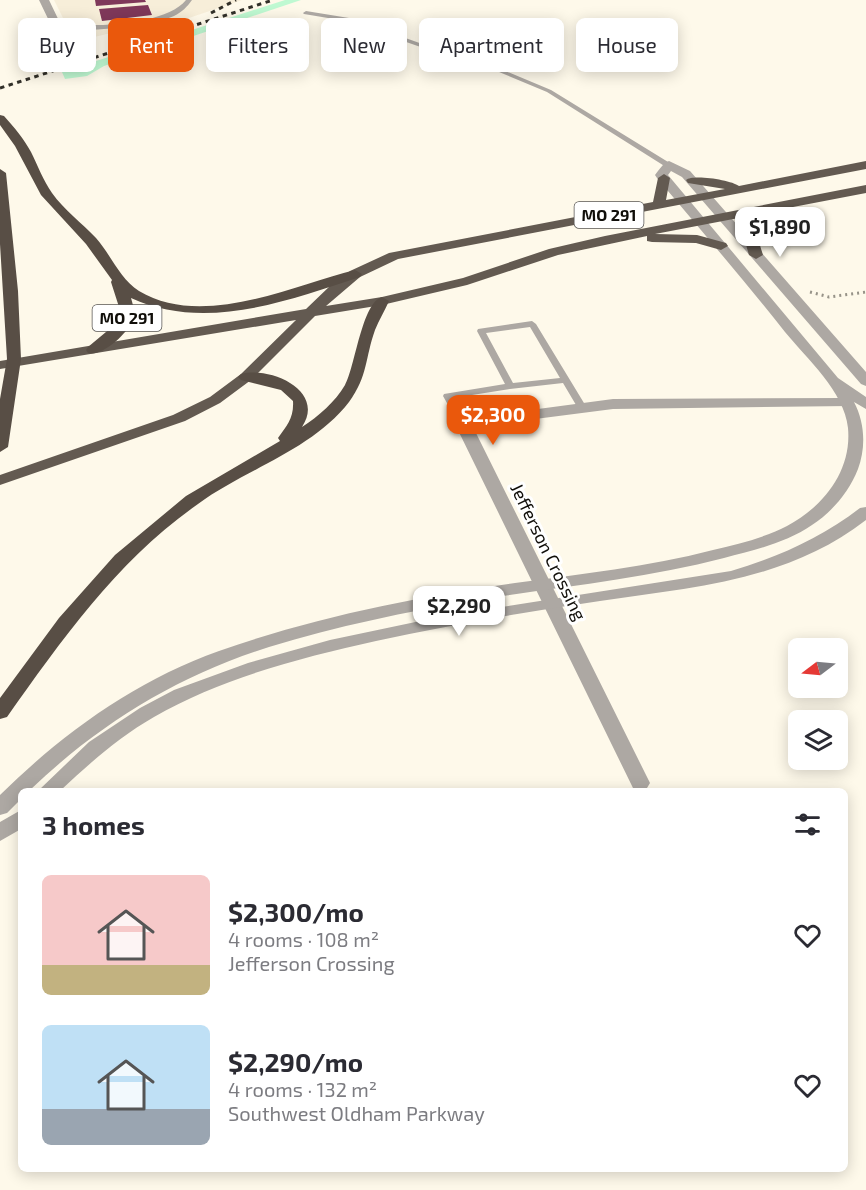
<!DOCTYPE html>
<meta charset="utf-8">
<style>
:root{--surface:#fff;--page:#f2f2f3;--text:#2b2b33;--muted:#7c7c81;--accent:#ea580c}
body{margin:0;font-family:"Exo 2",sans-serif;background:var(--page);color:var(--text);height:100vh;display:flex;flex-direction:column;font-size:22px;white-space:nowrap}
*{box-sizing:border-box;margin:0}
p{font-size:20px;color:var(--muted)}
.icon{flex:none;width:33px;height:33px;fill:none;stroke:currentColor;stroke-width:2;stroke-linecap:round;stroke-linejoin:round}
.map{position:relative;flex:1;overflow:hidden}
.details{position:absolute;left:18px;top:788px;width:830px;height:384px;display:flex;flex-direction:column;background:var(--surface);border-radius:9px;box-shadow:0 3px 15px #0003}
.details>*{flex:none}
.hud{position:absolute;left:18px;top:18px;width:831px;height:54px;display:flex;gap:12px}
.needle{width:39px;rotate:254deg}
.controls{position:absolute;left:788px;top:638px;display:grid;gap:12px}
.controls a{display:grid;place-items:center;width:60px;height:60px;border-radius:9px;background:var(--surface);box-shadow:0 3px 15px #0003;font-size:30px}
.price{position:absolute;translate:-50% -51px;padding:0 14px;border-radius:12px;background:#fff;color:#222;font-size:20px;line-height:39px;filter:drop-shadow(0 2px 3px #0008)}
.price::after{content:'';position:absolute;left:50%;top:36px;width:18px;height:14px;margin-left:-9px;background:inherit;clip-path:polygon(0 0,100% 0,50% 100%)}
.price.current{background:var(--accent);color:#fff}
ul{padding:0;list-style:none}
li{display:flex;align-items:center;gap:18px;height:150px;padding:0 24px}
li span{display:grid;place-items:center;flex:none;width:168px;height:120px;border-radius:9px;color:#555}
li>.icon{margin-inline-start:auto}
span .icon{width:72px;height:72px;fill:#fffc;stroke-width:1}
li b{font-size:26px}
h2{display:flex;justify-content:space-between;align-items:center;height:72px;padding:0 24px;font-size:26px}
.tag{padding:0 21px;border-radius:9px;background:var(--surface);box-shadow:0 3px 15px #0003;font-size:21px;line-height:54px}
.tag.current{background:var(--accent);color:#fff}
.map>svg:first-child{display:block}
.industrial{fill:#f7eed9}
.green{fill:#bff9d2}
.building{fill:#7f385a}
.lines{fill:none;stroke-linecap:round;stroke-linejoin:round}
.path{stroke:#979388;stroke-width:3;stroke-dasharray:2 4;stroke-linecap:butt}
.service{fill:#ada8a3;fill-rule:evenodd}
.minor{fill:#ada8a3;fill-rule:evenodd}
.tertiary{fill:#ada8a3;fill-rule:evenodd}
.trunk{fill:#635a51;fill-rule:evenodd}
.motorway{fill:#584e45;fill-rule:evenodd}
.rail{stroke:#323029;stroke-width:3;stroke-dasharray:4.5 4.5;stroke-linecap:butt}
.labels{text-anchor:middle;stroke-width:6;stroke-linejoin:round;paint-order:stroke}
.shield{fill:#fff;stroke:#585653;stroke-width:1.5}
.shield-label{font-size:16px;font-weight:bold;fill:#100e09}
.street-label{font-size:18px;fill:#100e09;stroke:#fff}
</style>
<div class="map">
<svg width="866" height="1190" viewBox="0 0 866 1190">
<rect width="100%" height="100%" fill="#fef9ea"/>
<path class="industrial" d="M54,0h188l-56,19h-16l-101,24 -5,-23z"/>
<path class="green" d="M285,0h16l-197,66 -17,10 -22,3 -3,-7z"/>
<path class="building" d="M95,0h50l1,2 -50,4z
M148,5l4,10 -50,6 -3,-12z"/>
<g class="lines">
<path class="path" d="M810,292l19,5 37,-5"/>
<path class="service" d="M186,0h6c-5,7 -10,12 -18,16 -22,10 -100,20 -121,9l3,-2c32,5 109,3 130,-23z
M306,11l43,7 110,39 32,8 60,25 122,75 -7,2 -119,-75 -60,-25 -32,-8 -109,-38 -42,-7 -1,-1z
M532,321l4,3 51,84 -2,2h-6l-16,-27 -53,6 -57,9 15,26 -2,2h-6l-17,-30 1,-2 61,-10 -28,-53 1,-2zM530,327l30,51 -47,5 -27,-50z"/>
<path class="minor" d="M39,0h10l12,25 -1,2h-8z
M845,398l5,2 3,3 -3,3 -237,3 -140,18 177,356 -3,5 -7,2 -7,-2 -178,-364 8,-5 150,-20z"/>
<path class="tertiary" d="M669,161l21,10 176,201v14l-5,-2 -179,-207 -11,-6 -3,4 170,203 28,19v12l-12,-7c11,21 12,45 4,67 -9,23 -26,43 -46,56 -26,18 -58,25 -88,33 -81,21 -165,29 -248,42 -70,12 -139,26 -207,47 -92,29 -170,77 -239,143h-9v9l-14,14 -7,2v-20c63,-62 135,-114 219,-144 96,-34 197,-54 296,-68 66,-9 133,-16 198,-33 25,-6 51,-12 74,-24 36,-19 65,-55 61,-98 -4,-37 -41,-69 -63,-96 -42,-53 -85,-103 -128,-154l-2,-3c4,-5 8,-12 14,-14z
M866,507v13c-79,61 -171,67 -266,81 -75,11 -150,24 -224,40 -76,17 -154,37 -222,76 -35,20 -64,46 -93,73h-22l50,-48 51,-34 34,-18 74,-27 82,-23 114,-24 287,-45c47,-14 90,-33 129,-63z
M21,810v19l-21,12v-19z"/>
<path class="trunk" d="M866,161v8l-468,90 -38,18 -34,29 56,-9 81,-19 86,-29 56,-13 261,-51v8l-99,19c-15,13 -9,27 -4,43l-7,4 -7,-4c-4,-14 -8,-26 0,-39l-94,18 42,1 29,8 2,3 -7,4 -25,-7 -44,-1 -5,-1v-5l-89,19 -91,30 -85,20 -67,11 -64,64 -31,23 -35,18 -185,64v-10l173,-60 37,-18 31,-23 55,-54 -296,49v-8l306,-52 25,-24 19,-14 39,-18 264,-51 5,-24 6,-4 6,4 -4,22 59,-11 -37,-6 -2,-3c7,-6 45,0 53,6z"/>
<path class="motorway" d="M0,115l4,1c10,11 20,23 27,36 7,14 12,28 21,41 12,17 30,30 44,45 15,17 24,41 43,53 63,38 153,-5 216,-21l7,4 -2,3c-73,24 -155,55 -229,21 2,7 5,16 1,23 -5,13 -30,36 -44,32l-2,-3 2,-3 30,-25 1,-15 -8,-25 1,-2 -26,-36 -45,-49 -26,-49 -15,-21z
M0,169l6,4 12,118 3,68 -13,88 -8,5v-53l7,-40 -7,-115z
M382,297l7,4c-4,9 -10,19 -14,29 -10,28 -7,46 -26,72 -37,48 -103,67 -151,102 -80,56 -135,134 -191,213l-7,2v-21l59,-80 56,-63 71,-59 94,-55 -2,-3c9,-13 16,-20 15,-37l-12,-11 -40,-10 -3,-3 3,-3c30,-8 85,17 61,53 17,-11 33,-25 43,-42 10,-17 17,-83 37,-88z"/>
<path class="rail" d="M211,13l25,-13
M0,88l273,-88"/>
</g>
<g class="labels">
<g class="shield">
<rect x="574.5" y="202" width="69" height="26" rx="4.5"/>
<rect x="92.5" y="305" width="69" height="26" rx="4.5"/>
</g>
<g class="shield-label">
<text x="609" y="221">MO 291</text>
<text x="127" y="324">MO 291</text>
</g>
<g class="street-label">
<text transform="translate(548 552) rotate(64)" y="6">Jefferson Crossing</text>
</g>
</g>
</svg>
<div class="controls">
<a><svg class="needle" viewBox="-14 -14 28 28"><path d="M0-13l5 13h-10z" fill="#e53935"/><path d="M0 13l5-13h-10z" fill="#7c7c81"/></svg></a>
<a><svg class="icon" aria-label="layers" viewBox="0 0 24 24"><path d="M12 4l9 5-9 5-9-5zM3 14l9 5 9-5"/></svg></a>
</div>
<b class="price" style="left:780px;top:258px">$1,890</b>
<b class="price current" style="left:493px;top:446px">$2,300</b>
<b class="price" style="left:459px;top:637px">$2,290</b>
<div class="hud">
<a class="tag">Buy</a>
<a class="tag current">Rent</a>
<a class="tag">Filters</a>
<a class="tag">New</a>
<a class="tag">Apartment</a>
<a class="tag">House</a>
</div>
<section class="details">
<h2>3 homes<svg class="icon" aria-label="filters" viewBox="0 0 24 24"><path d="M4 7h16M4 17h16"/><circle cx="9" cy="7" r="2"/><circle cx="15" cy="17" r="2"/></svg></h2>
<ul>
<li><span style="background:linear-gradient(#f6c9c9 75%,#c2b280 0)"><svg class="icon" aria-label="home" viewBox="0 0 24 24"><path d="M3 11l9-7 9 7M6 9v11h12V9"/></svg></span><div><b>$2,300/mo</b><p>4 rooms · 108 m²</p><p>Jefferson Crossing</p></div><svg class="icon" aria-label="heart" viewBox="0 0 24 24"><path d="M12 20l-8-8c-3-5 5-10 8-4 3-6 11-1 8 4z"/></svg></li>
<li><span style="background:linear-gradient(#bfe0f5 70%,#9aa5b1 0)"><svg class="icon" aria-label="home" viewBox="0 0 24 24"><path d="M3 11l9-7 9 7M6 9v11h12V9"/></svg></span><div><b>$2,290/mo</b><p>4 rooms · 132 m²</p><p>Southwest Oldham Parkway</p></div><svg class="icon" aria-label="heart" viewBox="0 0 24 24"><path d="M12 20l-8-8c-3-5 5-10 8-4 3-6 11-1 8 4z"/></svg></li>
</ul>
</section>
</div>
